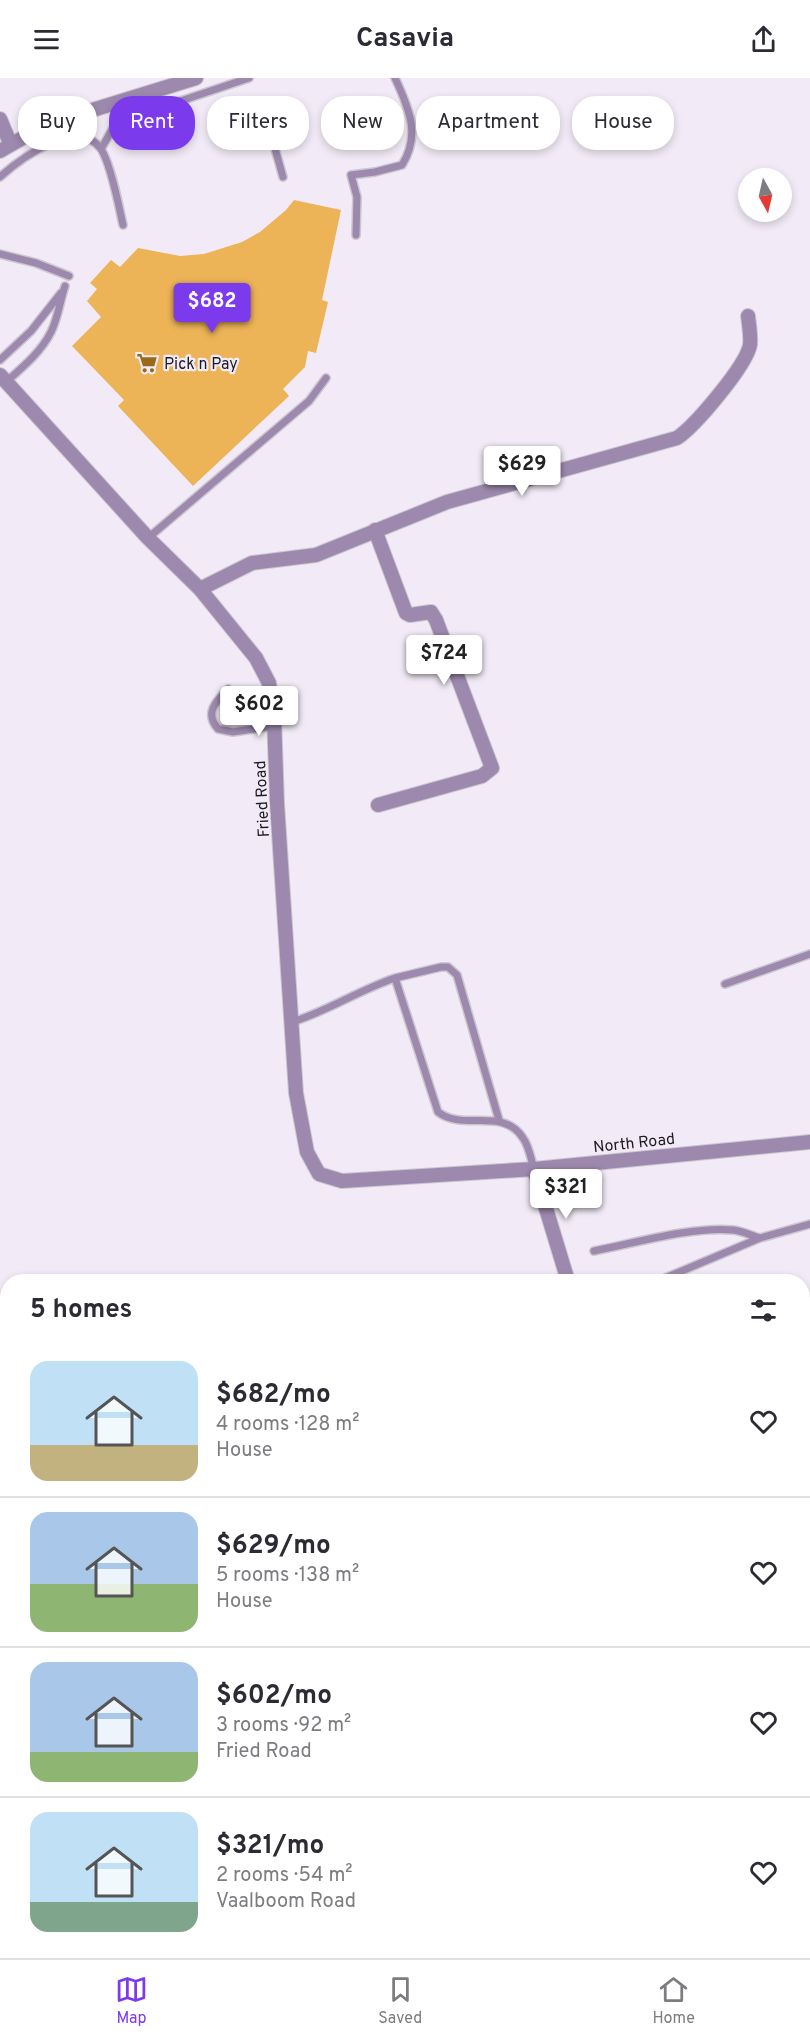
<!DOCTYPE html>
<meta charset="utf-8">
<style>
:root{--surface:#fff;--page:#f7f7f7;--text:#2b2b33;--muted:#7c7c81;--line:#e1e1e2;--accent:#7c3aed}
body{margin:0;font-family:Overpass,sans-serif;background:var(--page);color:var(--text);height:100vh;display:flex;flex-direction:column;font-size:22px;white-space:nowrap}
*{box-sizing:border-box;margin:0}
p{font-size:20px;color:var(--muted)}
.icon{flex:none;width:33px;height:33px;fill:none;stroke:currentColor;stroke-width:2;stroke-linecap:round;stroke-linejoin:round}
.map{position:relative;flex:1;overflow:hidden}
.details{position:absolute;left:0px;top:1196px;width:810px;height:686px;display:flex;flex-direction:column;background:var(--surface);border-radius:24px 24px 0 0;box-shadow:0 3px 9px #0003}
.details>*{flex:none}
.banner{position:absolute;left:18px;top:18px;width:774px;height:54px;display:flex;gap:12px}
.needle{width:39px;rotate:172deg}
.buttons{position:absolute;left:738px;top:90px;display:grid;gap:12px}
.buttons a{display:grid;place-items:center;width:54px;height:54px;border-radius:50%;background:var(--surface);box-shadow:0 3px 9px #0003;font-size:30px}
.price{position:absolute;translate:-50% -51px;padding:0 14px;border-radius:6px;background:#fff;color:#222;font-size:20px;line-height:39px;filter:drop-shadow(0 2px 3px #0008)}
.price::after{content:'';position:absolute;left:50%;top:36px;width:18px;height:14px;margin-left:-9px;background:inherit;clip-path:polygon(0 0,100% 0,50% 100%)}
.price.selected{background:var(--accent);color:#fff}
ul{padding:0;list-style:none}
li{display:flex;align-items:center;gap:18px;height:150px;padding:0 30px}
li+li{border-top:2px solid var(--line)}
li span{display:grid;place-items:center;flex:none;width:168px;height:120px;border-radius:18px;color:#555}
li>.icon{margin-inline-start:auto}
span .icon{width:72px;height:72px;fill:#fffc;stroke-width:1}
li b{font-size:26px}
h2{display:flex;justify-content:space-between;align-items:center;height:72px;padding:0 30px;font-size:26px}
.pill{padding:0 21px;border-radius:24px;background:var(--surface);box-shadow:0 3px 9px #0003;font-size:21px;line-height:54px}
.pill.selected{background:var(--accent);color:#fff}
header{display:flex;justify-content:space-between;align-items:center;height:78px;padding:0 30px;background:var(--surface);font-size:27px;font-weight:700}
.tabs{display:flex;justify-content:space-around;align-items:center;height:84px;border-top:2px solid var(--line);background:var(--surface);font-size:16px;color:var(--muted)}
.tabs a{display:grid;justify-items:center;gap:3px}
.tabs .selected{color:var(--accent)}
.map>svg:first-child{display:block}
.green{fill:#ddb7fa}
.building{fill:#edb357}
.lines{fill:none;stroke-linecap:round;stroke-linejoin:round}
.service-casing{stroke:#ccc6d0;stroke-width:10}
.minor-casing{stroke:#ccc6d0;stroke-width:16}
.secondary-casing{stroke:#ccc6d0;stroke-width:18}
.service{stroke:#9d89ad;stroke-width:7}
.minor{stroke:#9d89ad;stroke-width:14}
.secondary{stroke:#76588c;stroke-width:15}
.labels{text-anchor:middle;stroke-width:4.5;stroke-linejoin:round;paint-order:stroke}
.poi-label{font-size:16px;fill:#1f1c21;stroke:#f2ebf7;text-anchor:start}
.street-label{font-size:16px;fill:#1f1c21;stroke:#f2ebf7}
</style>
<header><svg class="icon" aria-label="menu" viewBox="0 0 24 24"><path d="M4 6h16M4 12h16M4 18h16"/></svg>Casavia<svg class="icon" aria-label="share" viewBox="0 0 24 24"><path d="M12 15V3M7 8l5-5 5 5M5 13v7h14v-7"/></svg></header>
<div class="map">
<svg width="810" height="1880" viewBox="0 0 810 1880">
<rect width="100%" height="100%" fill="#f2ebf7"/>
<path class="green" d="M0,1824l7,1 1,49h254l33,6h-295z"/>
<path class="building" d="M294,122l47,10 -19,90 6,2 -12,51 -8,-2 -3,16 -22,22 6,7 -96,90 -75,-80 6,-6 -52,-54 29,-29 -14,-16 10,-12 -7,-6 21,-23 9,7 18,-19 42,8 24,-2 38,-12 18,-10 26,-22z"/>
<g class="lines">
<g class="service-casing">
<path id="service" d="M263,28l20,71
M101,71l12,-21 20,-11 116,-39
M0,99c20,-18 78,-61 101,-28 10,15 18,58 22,76
M356,157l1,-38 -6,-22 24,-3 27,-7c19,-30 7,-57 -7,-87
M0,176l36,9 33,13
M0,282l31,-29 30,-38
M6,304c17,-15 35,-30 45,-50 7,-14 9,-31 14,-46
M148,460l161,-137 17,-23
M228,611c-12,12 -24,24 -10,40l15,3 41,-6
M395,900l46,-11h7l9,8 42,145
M725,906l85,-30
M292,944c36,-11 67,-32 103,-44l43,134c26,20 64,-6 85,26 6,8 8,21 11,31
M594,1173c41,-8 99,-25 139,-21 10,1 19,6 27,8
M658,1203l102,-43 50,-14
M802,1282l8,-2
M802,1407l8,-2
M802,1535l8,-2"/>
</g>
<g class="minor-casing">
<path id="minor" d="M0,41l10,24
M0,73l47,-27 149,-46
M0,297l148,163 52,51 56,69 13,25 5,33 3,87 19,290 11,59 12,22 23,7 192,-12 276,-27
M375,452l31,83 4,2 21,-3 5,8 56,148 -10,8 -104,29
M200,511l52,-26 64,-8 131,-53 230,-64c18,-12 69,-72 73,-93 1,-9 -1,-20 -2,-29
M534,1091l34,112
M802,1660l8,-3
M348,1874l10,6"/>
</g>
<g class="secondary-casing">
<path id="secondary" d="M802,1827l8,-2
M802,1849l8,-3
M649,1880l15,-6
M709,1880l18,-6"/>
</g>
<use href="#service" class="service"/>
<use href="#minor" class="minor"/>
<use href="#secondary" class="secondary"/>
</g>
<defs>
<g id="supermarket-bare" transform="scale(1.62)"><path d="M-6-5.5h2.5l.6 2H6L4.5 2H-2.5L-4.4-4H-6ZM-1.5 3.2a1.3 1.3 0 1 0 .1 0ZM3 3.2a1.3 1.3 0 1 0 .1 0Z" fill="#986a19" stroke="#f2ebf7" stroke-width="2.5" paint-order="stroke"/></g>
</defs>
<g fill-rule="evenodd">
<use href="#supermarket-bare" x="147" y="285"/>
</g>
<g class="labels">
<g class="poi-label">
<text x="164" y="291">Pick n Pay</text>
</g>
<g class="street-label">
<text transform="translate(261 721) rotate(-93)" y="6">Fried Road</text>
<text transform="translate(634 1064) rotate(-6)" y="6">North Road</text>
</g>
</g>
</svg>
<div class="buttons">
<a><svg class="needle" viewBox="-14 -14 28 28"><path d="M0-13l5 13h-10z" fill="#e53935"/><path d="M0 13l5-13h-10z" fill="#7c7c81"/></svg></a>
</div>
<b class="price selected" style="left:212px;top:256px">$682</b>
<b class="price" style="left:522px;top:419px">$629</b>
<b class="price" style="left:444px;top:608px">$724</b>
<b class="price" style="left:259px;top:659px">$602</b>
<b class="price" style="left:566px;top:1142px">$321</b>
<div class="banner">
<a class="pill">Buy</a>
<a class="pill selected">Rent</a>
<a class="pill">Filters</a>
<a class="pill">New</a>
<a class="pill">Apartment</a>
<a class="pill">House</a>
</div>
<section class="details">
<h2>5 homes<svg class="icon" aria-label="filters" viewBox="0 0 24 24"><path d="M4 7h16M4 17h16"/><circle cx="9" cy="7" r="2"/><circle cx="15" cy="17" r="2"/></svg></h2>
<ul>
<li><span style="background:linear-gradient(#bfe0f5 70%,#c2b280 0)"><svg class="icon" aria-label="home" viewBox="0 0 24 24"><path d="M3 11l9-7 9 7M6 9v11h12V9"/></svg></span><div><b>$682/mo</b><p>4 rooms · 128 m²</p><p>House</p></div><svg class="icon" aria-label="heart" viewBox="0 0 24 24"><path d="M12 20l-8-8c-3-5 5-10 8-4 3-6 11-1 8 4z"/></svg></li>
<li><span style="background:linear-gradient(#a9c7e8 60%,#8fb573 0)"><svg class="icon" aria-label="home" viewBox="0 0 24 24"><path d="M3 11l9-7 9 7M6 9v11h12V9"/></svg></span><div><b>$629/mo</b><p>5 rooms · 138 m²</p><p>House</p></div><svg class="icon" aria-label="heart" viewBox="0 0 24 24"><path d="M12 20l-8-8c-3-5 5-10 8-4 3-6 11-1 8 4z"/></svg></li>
<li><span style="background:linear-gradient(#a9c7e8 75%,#8fb573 0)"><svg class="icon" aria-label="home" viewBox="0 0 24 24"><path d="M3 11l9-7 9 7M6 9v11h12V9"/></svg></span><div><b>$602/mo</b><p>3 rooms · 92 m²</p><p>Fried Road</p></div><svg class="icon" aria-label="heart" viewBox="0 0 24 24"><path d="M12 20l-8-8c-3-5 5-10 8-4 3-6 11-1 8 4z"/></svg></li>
<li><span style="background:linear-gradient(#bfe0f5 75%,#7fa58c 0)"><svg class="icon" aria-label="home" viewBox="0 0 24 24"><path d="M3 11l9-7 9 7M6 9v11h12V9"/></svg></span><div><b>$321/mo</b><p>2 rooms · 54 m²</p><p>Vaalboom Road</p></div><svg class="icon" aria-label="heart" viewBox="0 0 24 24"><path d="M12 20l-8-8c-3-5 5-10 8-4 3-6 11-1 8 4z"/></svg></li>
</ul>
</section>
</div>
<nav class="tabs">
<a class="selected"><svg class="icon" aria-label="map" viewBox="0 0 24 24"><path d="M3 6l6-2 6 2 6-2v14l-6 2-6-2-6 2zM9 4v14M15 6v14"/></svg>Map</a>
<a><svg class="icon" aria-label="saved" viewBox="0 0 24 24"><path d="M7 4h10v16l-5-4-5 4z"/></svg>Saved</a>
<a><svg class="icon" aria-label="home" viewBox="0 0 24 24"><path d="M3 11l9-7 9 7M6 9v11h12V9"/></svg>Home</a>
</nav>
